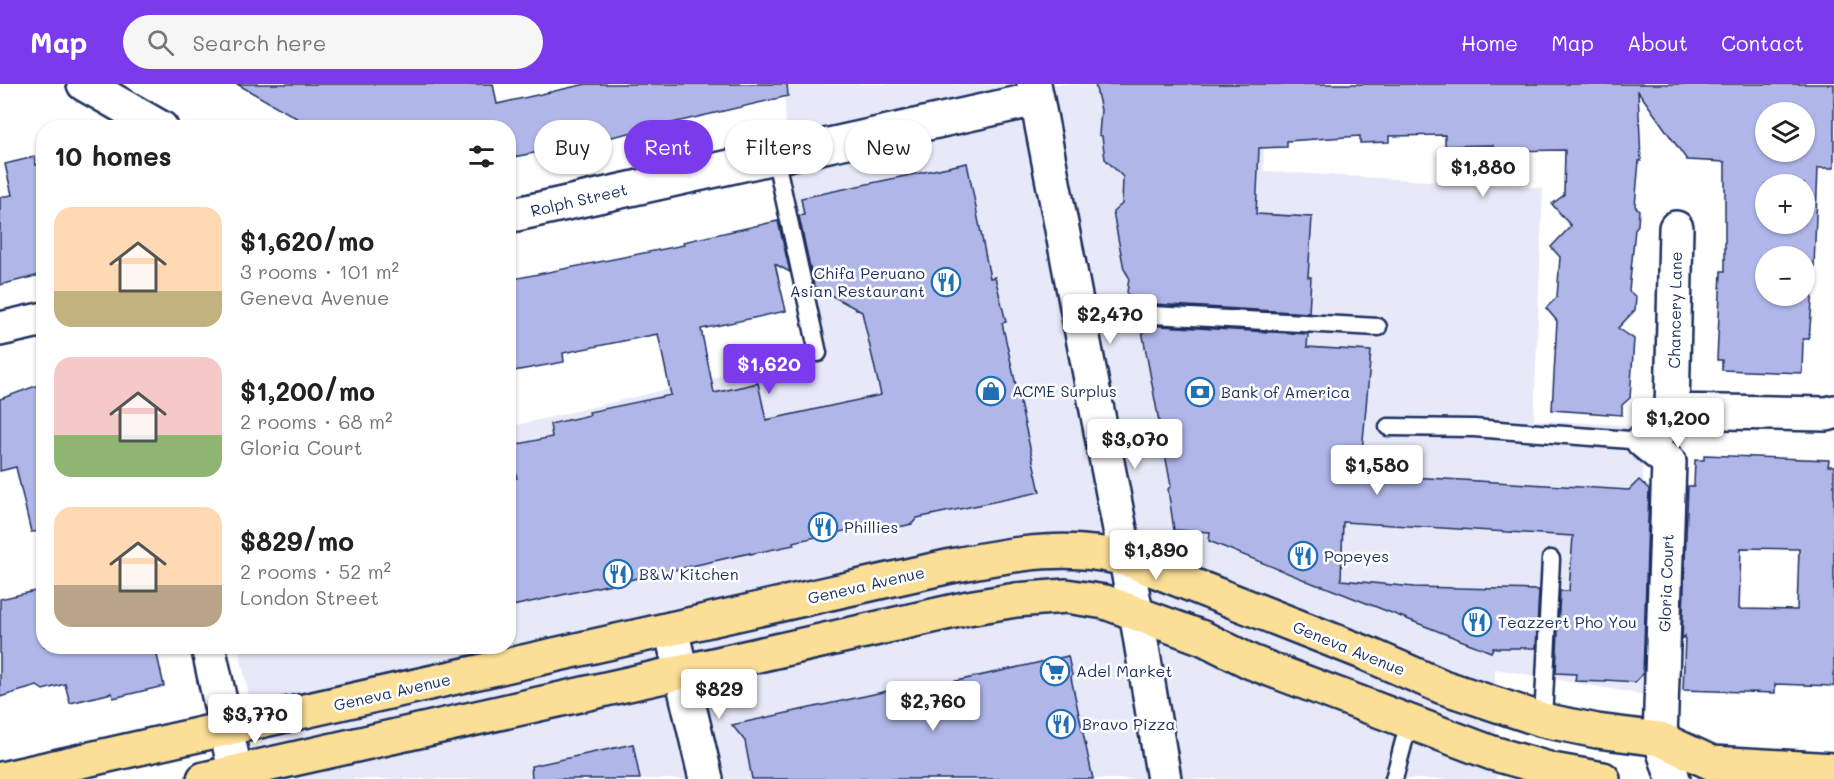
<!DOCTYPE html>
<meta charset="utf-8">
<style>
:root{--surface:#fff;--page:#f6f6f6;--text:#222;--muted:#767676;--accent:#7c3aed}
body{margin:0;font-family:Mali,sans-serif;background:var(--page);color:var(--text);height:100vh;display:flex;flex-direction:column;font-size:22px;white-space:nowrap}
*{box-sizing:border-box;margin:0}
p{font-size:20px;color:var(--muted)}
.icon{flex:none;width:33px;height:33px;fill:none;stroke:currentColor;stroke-width:2;stroke-linecap:round;stroke-linejoin:round}
.map{position:relative;flex:1;overflow:hidden}
.sheet{position:absolute;left:36px;top:36px;width:480px;height:534px;display:flex;flex-direction:column;background:var(--surface);border-radius:24px;box-shadow:0 2px 4px #0004}
.sheet>*{flex:none}
.guide{position:absolute;left:534px;top:36px;width:570px;height:54px;display:flex;gap:12px}
.controls{position:absolute;left:1755px;top:18px;display:grid;gap:12px}
.controls a{display:grid;place-items:center;width:60px;height:60px;border-radius:50%;background:var(--surface);box-shadow:0 2px 4px #0004;font-size:30px}
.price{position:absolute;translate:-50% -51px;padding:0 14px;border-radius:6px;background:#fff;color:#222;font-size:20px;line-height:39px;filter:drop-shadow(0 2px 3px #0008)}
.price::after{content:'';position:absolute;left:50%;top:36px;width:18px;height:14px;margin-left:-9px;background:inherit;clip-path:polygon(0 0,100% 0,50% 100%)}
.price.active{background:var(--accent);color:#fff}
ul{padding:0;list-style:none}
li{display:flex;align-items:center;gap:18px;height:150px;padding:0 18px}
li span{display:grid;place-items:center;flex:none;width:168px;height:120px;border-radius:18px;color:#555}
li>.icon{margin-inline-start:auto}
span .icon{width:72px;height:72px;fill:#fffc;stroke-width:1}
li b{font-size:26px}
h2{display:flex;justify-content:space-between;align-items:center;height:72px;padding:0 18px;font-size:26px}
.tag{padding:0 21px;border-radius:27px;background:var(--surface);box-shadow:0 2px 4px #0004;font-size:21px;line-height:54px}
.tag.active{background:var(--accent);color:#fff}
header{display:flex;align-items:center;gap:36px;box-sizing:border-box;height:84px;padding:0 30px;background:var(--accent);color:#fff}
header strong{font-size:28px}
nav{display:flex;gap:33px;margin-inline-start:auto;font-size:21px}
.search{width:420px;height:54px;background:var(--page);display:flex;align-items:center;gap:15px;box-sizing:border-box;padding:0 21px;border-radius:33px;color:var(--muted);font-size:22px}
.map>svg:first-child{display:block}
.built{fill:#e7e9f8}
.building{fill:#b0b7e8;stroke:#1b2f5e;stroke-width:1.5;fill-rule:evenodd}
.lines{fill:none;stroke-linecap:round;stroke-linejoin:round}
.lane-casing{stroke:#1b2f5e;stroke-width:21}
.street-casing{stroke:#1b2f5e;stroke-width:38}
.secondary-casing{stroke:#1b2f5e;stroke-width:38}
.primary-casing{stroke:#1b2f5e;stroke-width:38}
.lane{stroke:#fff;stroke-width:16}
.street{stroke:#fff;stroke-width:33}
.secondary{stroke:#fff;stroke-width:33}
.primary{stroke:#fbdf96;stroke-width:33}
.labels{text-anchor:middle;stroke-width:5;stroke-linejoin:round;paint-order:stroke}
.street-label{font-size:16px;fill:#1b2f5e;stroke:#fff}
.poi-label{font-size:16px;fill:#1b2f5e;stroke:#fff;text-anchor:start}
</style>
<header>
<strong>Map</strong>
<div class="search"><svg class="icon" aria-label="search" viewBox="0 0 24 24"><circle cx="10" cy="10" r="6"/><path d="M15 15l6 6"/></svg>Search here</div>
<nav><a>Home</a><a>Map</a><a>About</a><a>Contact</a></nav>
</header>
<div class="map">
<svg width="1834" height="695" viewBox="0 0 1834 695">
<rect width="100%" height="100%" fill="#fff"/>
<filter id="ink" filterUnits="userSpaceOnUse"><feTurbulence type="fractalNoise" baseFrequency=".0167" numOctaves="2"/><feDisplacementMap in="SourceGraphic" scale="12" xChannelSelector="R" yChannelSelector="G"/><feConvolveMatrix kernelMatrix="1 2 1 2 8 2 1 2 1" color-interpolation-filters="sRGB"/></filter>
<g filter="url(#ink)">
<path class="built" d="M784,0h478l2,87 279,17 -9,232 107,6 11,270 -157,-27 2,110h-1229l-30,-132 270,-1 1,-219 309,-74 -29,-154z"/>
<path class="building" d="M237,0h256l4,20 89,-20h201l1,12 -202,47 -78,15v-30h-194z
M1095,0h739v84h-16l-5,122 -4,49h-6l-1,34 -80,-3v-10h-5l4,-89h4v-109l-38,-2 -49,-69 3,70h-2l-4,45 4,4 -1,15 -3,4 -6,62 7,6 -1,13 -17,18 16,11 -4,59 -8,7v10l-70,-5 5,-89 -11,-13 11,-11 3,-40 -9,-10 20,-21 -19,-22 12,-9 1,-45 -72,1v-6l-48,1v-11l-56,1v6l-29,1v-7l-73,5v6l-28,1 -3,66 56,3 -4,60h3l-2,36 -174,-10 -8,-10 2,-16 -5,-8 -11,-57 9,-8 1,-27 -18,-18 -3,-23 -3,-1 2,-25zM1766,28h38v40h-38zM1766,100h38v40h-38zM1766,172h38v40h-38z
M34,73l2,8 8,-2v111l-44,11v-88l12,-2 -7,-31z
M967,79l23,115 5,-1 11,45 -4,1 38,169 -123,26 -5,6 -31,7 -5,-7 -83,18 1,3 -44,9v-1l-242,54v-127l9,-2 -8,-32 43,-9 -2,-13 40,-9 -1,-3 82,-17 -13,-61 -95,19 1,9 -56,10v-92l176,-35 -1,-3 95,-21 12,51 -15,-8 11,47 -85,18 13,64 44,-10 8,37 115,-25 -19,-83 -48,-26 -15,-70 5,-1 -3,-17z
M1141,241l167,9 -1,13 64,4 -11,123 269,16 10,-10 10,9 -6,185 -8,8 -29,-2v2l-31,-1 1,-7 -20,-1 4,-82h9l4,-55 -230,-14 -2,58 73,7 125,3 -3,58h-43l-2,4 -168,-66 -6,-1 -108,-44 1,-9 -36,-2 -6,-41 3,-3z
M44,299v148l-13,1 -15,-65 -16,4v-72z
M1704,371l125,5 -1,6h6v220l-59,-2v9l-92,-3 2,-54 -3,3 6,-153h6l1,-26h9zM1741,464l58,1 -2,61 -58,-1z
M44,505v57h111l9,40 -51,12 -1,-5 -42,10 -5,-19 -22,6 -6,-4 -37,11v-98z
M1068,572l4,19 -1,3 22,101h-341l-7,-38 -13,-16 174,-38 1,5z
M633,660l7,35h-108l-1,-13z"/>
<g class="lines">
<g class="lane-casing">
<path id="lane" d="M775,72l43,197
M1078,227l300,16
M1388,343l86,1 169,13
M1543,636l8,-161
M1394,695l15,-57"/>
</g>
<g class="street-casing">
<path id="street" d="M84,0l77,44
M508,132l529,-117
M1676,144l-4,183 155,3 7,-2
M0,245l44,-10
M1672,327l-15,23 -14,7 26,21 -9,277 13,40
M671,545l35,150
M208,562l29,133"/>
</g>
<g class="secondary-casing">
<path id="secondary" d="M1034,0l102,528 28,167"/>
</g>
<g class="primary-casing">
<path id="primary" d="M1,695l950,-213c46,-9 96,-19 143,-13 11,1 21,4 32,6l239,94 78,34 100,33 54,11 63,8 52,24 122,7
M204,695l764,-171 48,-8 50,-4 39,6 98,36 48,24 241,91 60,17 51,9"/>
</g>
<use href="#lane" class="lane"/>
<use href="#street" class="street"/>
<use href="#secondary" class="secondary"/>
<use href="#primary" class="primary"/>
</g>
</g>
<defs>
<g id="restaurant-ring" transform="scale(1.5)"><circle r="9.5" fill="#fff" stroke="#1f6fb2" stroke-width="1.5"/><path d="M-5-6h1v4h1v-4h1v4h1v-4h1v5L-1.5 .5V6h-2V.5L-5-1ZM5-6V6H3V1.5H1.5Q1.5-4 5-6Z" fill="#1f6fb2"/></g>
<g id="shop-ring" transform="scale(1.5)"><circle r="9.5" fill="#fff" stroke="#1f6fb2" stroke-width="1.5"/><path d="M-5-2.5h2.3a2.7 3.5 0 0 1 5.4 0H5L5.5 6h-11ZM-1.5-2.5h3a1.5 2.3 0 0 0-3 0Z" fill="#1f6fb2"/></g>
<g id="bank-ring" transform="scale(1.5)"><circle r="9.5" fill="#fff" stroke="#1f6fb2" stroke-width="1.5"/><path d="M-6-4H6V4H-6ZM0-2.3a2.3 2.3 0 1 0 0 4.6a2.3 2.3 0 1 0 0-4.6Z" fill="#1f6fb2"/></g>
<g id="supermarket-ring" transform="scale(1.5)"><circle r="9.5" fill="#fff" stroke="#1f6fb2" stroke-width="1.5"/><path d="M-6-5.5h2.5l.6 2H6L4.5 2H-2.5L-4.4-4H-6ZM-1.5 3.2a1.3 1.3 0 1 0 .1 0ZM3 3.2a1.3 1.3 0 1 0 .1 0Z" fill="#1f6fb2"/></g>
</defs>
<g fill-rule="evenodd">
<use href="#restaurant-ring" x="946" y="198"/>
<use href="#shop-ring" x="991" y="307"/>
<use href="#bank-ring" x="1200" y="308"/>
<use href="#restaurant-ring" x="823" y="443"/>
<use href="#restaurant-ring" x="1303" y="472"/>
<use href="#restaurant-ring" x="618" y="490"/>
<use href="#restaurant-ring" x="1477" y="538"/>
<use href="#supermarket-ring" x="1055" y="587"/>
<use href="#restaurant-ring" x="1061" y="640"/>
</g>
<g class="labels">
<g class="street-label">
<text transform="translate(579 116) rotate(-13)" y="6">Rolph Street</text>
<text transform="translate(1675 226) rotate(-89)" y="6">Chancery Lane</text>
<text transform="translate(1666 499) rotate(-88)" y="6">Gloria Court</text>
<text transform="translate(866 501) rotate(-13)" y="6">Geneva Avenue</text>
<text transform="translate(1349 564) rotate(22)" y="6">Geneva Avenue</text>
<text transform="translate(392 608) rotate(-13)" y="6">Geneva Avenue</text>
</g>
<g class="poi-label">
<text x="925" y="195" text-anchor="end">Chifa Peruano<tspan x="925" dy="18">Asian Restaurant</tspan></text>
<text x="1012" y="313">ACME Surplus</text>
<text x="1221" y="314">Bank of America</text>
<text x="844" y="449">Phillies</text>
<text x="1324" y="478">Popeyes</text>
<text x="639" y="496">B&amp;W Kitchen</text>
<text x="1498" y="544">Teazzert Pho You</text>
<text x="1076" y="593">Adel Market</text>
<text x="1082" y="646">Bravo Pizza</text>
</g>
</g>
</svg>
<div class="controls">
<a><svg class="icon" aria-label="layers" viewBox="0 0 24 24"><path d="M12 4l9 5-9 5-9-5zM3 14l9 5 9-5"/></svg></a>
<a>+</a>
<a>−</a>
</div>
<b class="price" style="left:1483px;top:114px">$1,880</b>
<b class="price" style="left:1110px;top:261px">$2,470</b>
<b class="price active" style="left:769px;top:311px">$1,620</b>
<b class="price" style="left:1678px;top:365px">$1,200</b>
<b class="price" style="left:1135px;top:386px">$3,070</b>
<b class="price" style="left:1377px;top:412px">$1,580</b>
<b class="price" style="left:1156px;top:497px">$1,890</b>
<b class="price" style="left:719px;top:636px">$829</b>
<b class="price" style="left:933px;top:648px">$2,760</b>
<b class="price" style="left:255px;top:661px">$3,770</b>
<div class="guide">
<a class="tag">Buy</a>
<a class="tag active">Rent</a>
<a class="tag">Filters</a>
<a class="tag">New</a>
</div>
<section class="sheet">
<h2>10 homes<svg class="icon" aria-label="filters" viewBox="0 0 24 24"><path d="M4 7h16M4 17h16"/><circle cx="9" cy="7" r="2"/><circle cx="15" cy="17" r="2"/></svg></h2>
<ul>
<li><span style="background:linear-gradient(#ffd9b3 70%,#c2b280 0)"><svg class="icon" aria-label="home" viewBox="0 0 24 24"><path d="M3 11l9-7 9 7M6 9v11h12V9"/></svg></span><div><b>$1,620/mo</b><p>3 rooms · 101 m²</p><p>Geneva Avenue</p></div></li>
<li><span style="background:linear-gradient(#f6c9c9 65%,#8fb573 0)"><svg class="icon" aria-label="home" viewBox="0 0 24 24"><path d="M3 11l9-7 9 7M6 9v11h12V9"/></svg></span><div><b>$1,200/mo</b><p>2 rooms · 68 m²</p><p>Gloria Court</p></div></li>
<li><span style="background:linear-gradient(#ffd9b3 65%,#b9a48a 0)"><svg class="icon" aria-label="home" viewBox="0 0 24 24"><path d="M3 11l9-7 9 7M6 9v11h12V9"/></svg></span><div><b>$829/mo</b><p>2 rooms · 52 m²</p><p>London Street</p></div></li>
</ul>
</section>
</div>
